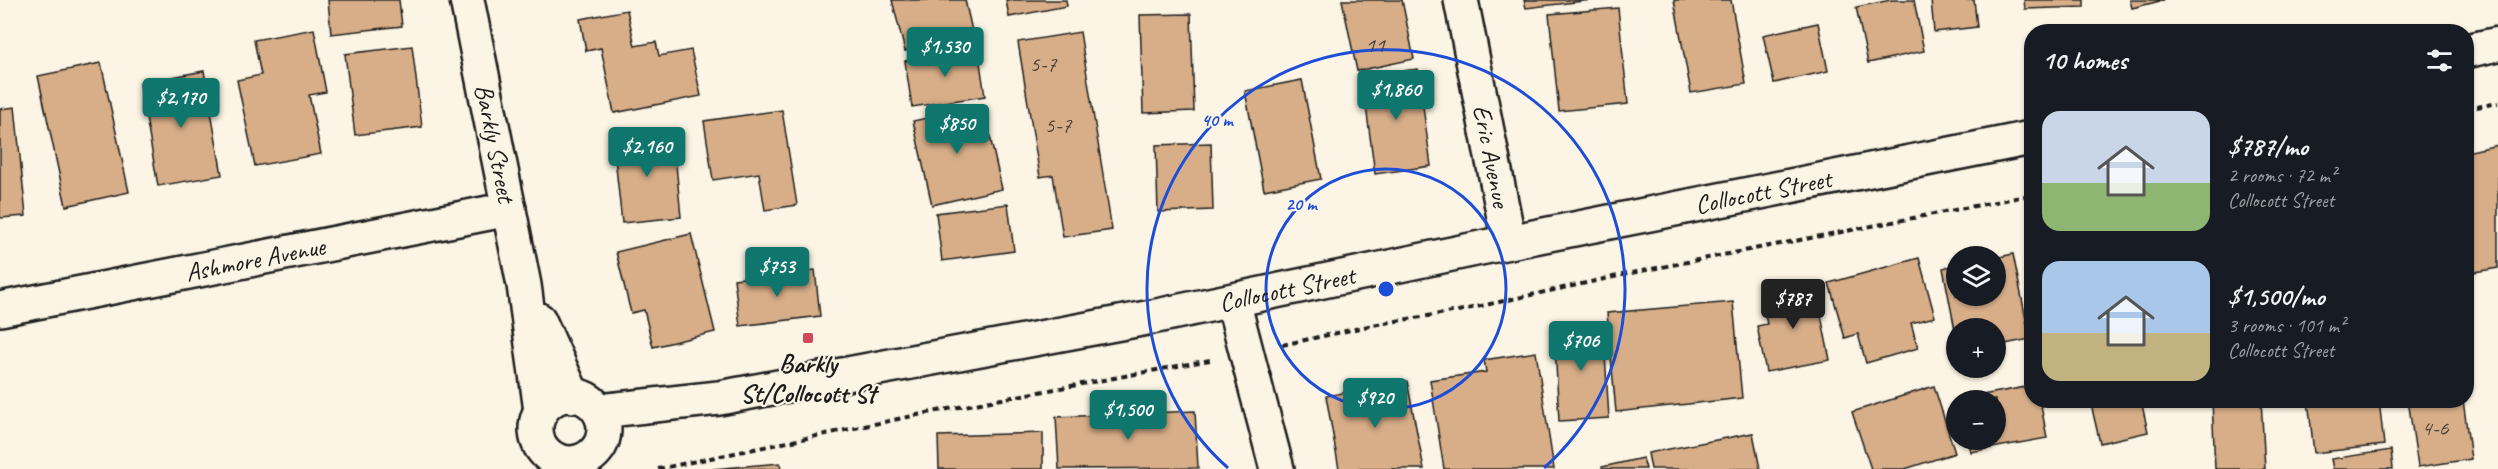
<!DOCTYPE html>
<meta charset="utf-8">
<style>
:root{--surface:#171b24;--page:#20242c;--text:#f1f3f6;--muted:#9ea1a6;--accent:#0f766e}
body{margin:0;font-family:Caveat,sans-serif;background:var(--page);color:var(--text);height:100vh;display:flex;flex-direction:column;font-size:22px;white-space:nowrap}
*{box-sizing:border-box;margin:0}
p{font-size:20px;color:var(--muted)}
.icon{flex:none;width:33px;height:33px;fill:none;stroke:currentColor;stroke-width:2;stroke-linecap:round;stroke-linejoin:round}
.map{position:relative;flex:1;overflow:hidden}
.sheet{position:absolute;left:2024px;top:24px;width:450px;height:384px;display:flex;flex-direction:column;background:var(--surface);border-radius:24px;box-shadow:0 2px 4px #0004}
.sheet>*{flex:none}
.tools{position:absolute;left:1946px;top:246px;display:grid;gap:12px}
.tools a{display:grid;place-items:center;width:60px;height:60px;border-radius:50%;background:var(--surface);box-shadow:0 2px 4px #0004;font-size:30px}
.price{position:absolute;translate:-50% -51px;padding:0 14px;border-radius:6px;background:var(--accent);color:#fff;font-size:20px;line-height:39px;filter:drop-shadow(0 2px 3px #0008)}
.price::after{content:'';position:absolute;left:50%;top:36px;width:18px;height:14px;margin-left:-9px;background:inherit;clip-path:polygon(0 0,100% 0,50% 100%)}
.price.active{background:#222;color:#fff}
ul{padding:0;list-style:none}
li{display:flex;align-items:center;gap:18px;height:150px;padding:0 18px}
li span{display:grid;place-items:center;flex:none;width:168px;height:120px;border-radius:18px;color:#555}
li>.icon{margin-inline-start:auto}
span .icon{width:72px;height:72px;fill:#fffc;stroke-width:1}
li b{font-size:26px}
h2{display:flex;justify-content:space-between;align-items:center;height:72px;padding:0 18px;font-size:26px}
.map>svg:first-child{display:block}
.building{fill:#d7ae88;stroke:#1c1c1c;stroke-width:1.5}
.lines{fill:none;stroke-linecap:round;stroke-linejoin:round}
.minor-casing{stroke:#1c1c1c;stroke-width:38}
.path{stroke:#1c1c1c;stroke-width:4;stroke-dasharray:6 4.5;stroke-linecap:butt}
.minor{stroke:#fcf5e5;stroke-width:33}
.ring{fill:none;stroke:#1d4ed8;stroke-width:3}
.poi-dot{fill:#d1495b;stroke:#fcf5e5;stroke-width:2}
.labels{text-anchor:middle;stroke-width:4.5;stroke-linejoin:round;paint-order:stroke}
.number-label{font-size:22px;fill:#4b4037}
.street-label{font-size:26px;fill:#1c1c1c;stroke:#fcf5e5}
.poi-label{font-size:26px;font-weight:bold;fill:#1c1c1c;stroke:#fcf5e5}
.centre{fill:#1d4ed8;stroke:#fcf5e5;stroke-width:3}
.ring-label{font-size:18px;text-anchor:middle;font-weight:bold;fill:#1d4ed8;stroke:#fcf5e5;stroke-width:4.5;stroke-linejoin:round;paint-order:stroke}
</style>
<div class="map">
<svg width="2498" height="469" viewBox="0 0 2498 469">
<rect width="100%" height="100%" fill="#fcf5e5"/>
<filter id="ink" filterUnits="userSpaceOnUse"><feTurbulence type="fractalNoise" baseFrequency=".0167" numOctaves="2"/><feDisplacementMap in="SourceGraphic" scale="12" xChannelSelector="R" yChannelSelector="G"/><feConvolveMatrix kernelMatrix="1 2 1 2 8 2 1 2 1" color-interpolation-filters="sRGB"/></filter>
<g filter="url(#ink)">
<path class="building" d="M328,0h71l3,26 -71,8z
M892,0h73l8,35 -68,16z
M1006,0h60l1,6 -58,11z
M1342,0h60l12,59 -57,12z
M1524,0h68l-66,8z
M1674,0h57l15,84 -55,9z
M1891,0h23l10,51 -56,12 -12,-56z
M1931,0h43l3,27 -43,5z
M2024,0h60v7l-59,2z
M2130,0h34l-32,8z
M1618,8l10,96 -69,7 -10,-97z
M627,10l8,36 21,-4 3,14 32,-6 10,46 -87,17 -13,-65 -15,3 -6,-32z
M1191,14l3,97 -51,2 -3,-98z
M1818,23l10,48 -54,12 -11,-48z
M314,29l12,63 -17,3 12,59 -66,12 -18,-86 24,-5 -7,-35z
M1080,32l32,198 -49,7 -10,-62 -13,2 -22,-135z
M412,46l10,81 -67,8 -10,-81z
M978,50l7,46 -73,11 -7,-46z
M101,63l28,129 -63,14 -28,-130z
M1418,69l13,97 -56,8 -13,-98z
M204,71l18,104 -64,11 -18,-103z
M1302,80l19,99 -57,11 -19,-99z
M983,106l19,83 -70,16 -19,-84z
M15,107l11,109 -26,2v-109z
M782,110l15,95 -32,5 -6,-37 -46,7 -9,-59z
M673,133l8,84 -59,6 -9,-84z
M1211,143l2,67 -55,2 -2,-67z
M2498,145v123l-23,4 -9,-48v-72z
M1008,204l6,47 -72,10 -6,-48z
M691,234l24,98 -62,15 -9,-37 -13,3 -15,-61z
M2013,254l17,85 -35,7v-18h-39v7l-13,-67 13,-3v31h39v-38z
M1919,258l16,59 -24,6 7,25 -52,15 -8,-29 -13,4 -16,-55z
M815,270l5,46 -80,10 -6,-47z
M1815,286l15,74 -64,12 -9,-46 10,-2 -6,-27z
M1733,302l9,96 -126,14 -9,-99z
M1603,323l6,95 -50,3 -5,-95z
M1536,352l18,117h-110l-14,-89 56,-8 -2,-12z
M1407,381l17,88h-85l-13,-73z
M1934,386l21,67 -50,16h-34l-19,-57z
M2031,386v14h9l7,38 -76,14 -3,-12h27v-40l-34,-1z
M2090,400h51l7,32 -48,11z
M2212,400h49l4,69h-50z
M2308,400h71l5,45 -70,8z
M2408,400h55l8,59 -53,8z
M1195,411l3,57 -139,1 -3,-52z
M1043,433v36h-104l-1,-33z
M1753,433l7,36h-109l-3,-16z
M2391,450l2,19h-60l-2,-10z
M1643,458l3,11h-43l-1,-2z
M780,463l1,6h-68z"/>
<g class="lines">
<g class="minor-casing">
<g id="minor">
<path id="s1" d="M467,0l57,285 17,126"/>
<path id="s2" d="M1461,0l48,242"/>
<path d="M2466,51l32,-7"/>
<path d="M1233,301l44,168"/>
<path id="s3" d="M0,309l509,-100"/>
<path d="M539,320l34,76"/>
<circle cx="570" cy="429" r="34"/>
<path id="s4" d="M599,411l120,-13 433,-81 357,-75 522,-104"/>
</g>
</g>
<path class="path" d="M2466,109l32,-6
M1282,345l96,-21 80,-13 178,-39 395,-77
M658,469l269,-56 283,-53"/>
<use href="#minor" class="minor"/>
</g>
</g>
<g class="ring">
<circle cx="1386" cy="289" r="120"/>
<path d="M1228 468A239 239 0 1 1 1544 468"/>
</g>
<rect class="poi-dot" x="802" y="332" width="12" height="12" rx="3"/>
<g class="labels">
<g class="number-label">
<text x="1375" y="52">11</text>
<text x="1043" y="71">5-7</text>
<text x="1058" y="132">5-7</text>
<text x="2435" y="435">4-6</text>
</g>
<g class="street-label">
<text dy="9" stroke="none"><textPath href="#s1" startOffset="146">Barkly Street</textPath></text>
<text dy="9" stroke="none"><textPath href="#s2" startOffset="159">Eric Avenue</textPath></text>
<text dy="9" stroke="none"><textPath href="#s4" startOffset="1185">Collocott Street</textPath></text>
<text dy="9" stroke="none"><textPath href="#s3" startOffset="260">Ashmore Avenue</textPath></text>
<text dy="9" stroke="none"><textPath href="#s4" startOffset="699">Collocott Street</textPath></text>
</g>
<g class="poi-label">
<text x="808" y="372">Barkly<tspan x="808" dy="30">St/Collocott St</tspan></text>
</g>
</g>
<circle cx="1386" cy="289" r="9" class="centre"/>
<g class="ring-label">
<text x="1217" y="126">40 m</text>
<text x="1301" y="210">20 m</text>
</g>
</svg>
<div class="tools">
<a><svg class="icon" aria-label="layers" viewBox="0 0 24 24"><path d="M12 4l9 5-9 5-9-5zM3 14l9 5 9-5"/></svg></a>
<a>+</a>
<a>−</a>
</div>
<b class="price" style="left:945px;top:78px">$1,530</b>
<b class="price" style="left:1396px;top:121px">$1,860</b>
<b class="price" style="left:181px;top:129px">$2,170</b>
<b class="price" style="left:957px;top:155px">$850</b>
<b class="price" style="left:647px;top:178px">$2,160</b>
<b class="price" style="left:777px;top:298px">$753</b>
<b class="price active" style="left:1793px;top:330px">$787</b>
<b class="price" style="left:1581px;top:372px">$706</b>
<b class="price" style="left:1375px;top:429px">$920</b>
<b class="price" style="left:1128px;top:441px">$1,500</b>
<section class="sheet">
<h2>10 homes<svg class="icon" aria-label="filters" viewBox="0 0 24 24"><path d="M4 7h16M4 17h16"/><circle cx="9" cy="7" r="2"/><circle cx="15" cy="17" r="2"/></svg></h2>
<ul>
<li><span style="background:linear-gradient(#c9d6e8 60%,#8fb573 0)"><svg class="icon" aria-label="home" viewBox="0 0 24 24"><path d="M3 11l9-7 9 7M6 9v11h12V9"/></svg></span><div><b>$787/mo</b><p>2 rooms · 72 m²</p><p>Collocott Street</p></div></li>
<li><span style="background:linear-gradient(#a9c7e8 60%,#c2b280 0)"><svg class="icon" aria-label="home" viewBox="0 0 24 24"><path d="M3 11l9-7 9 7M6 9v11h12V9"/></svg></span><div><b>$1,500/mo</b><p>3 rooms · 101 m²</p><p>Collocott Street</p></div></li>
</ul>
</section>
</div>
